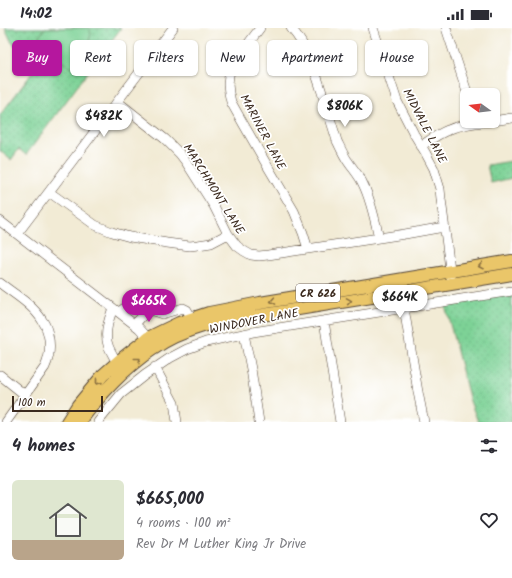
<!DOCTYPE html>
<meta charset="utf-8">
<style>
:root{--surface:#fff;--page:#f7f7f7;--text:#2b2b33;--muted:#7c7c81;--line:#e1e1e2;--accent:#b5179e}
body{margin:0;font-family:Kalam,sans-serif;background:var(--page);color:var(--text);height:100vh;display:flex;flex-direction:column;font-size:15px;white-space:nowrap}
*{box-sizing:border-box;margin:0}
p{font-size:13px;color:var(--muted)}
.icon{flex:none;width:22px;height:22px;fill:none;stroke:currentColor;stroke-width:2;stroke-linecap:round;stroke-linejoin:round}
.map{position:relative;height:394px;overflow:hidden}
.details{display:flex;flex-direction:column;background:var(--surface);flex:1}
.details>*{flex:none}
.guide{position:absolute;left:12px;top:12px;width:488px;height:36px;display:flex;gap:8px}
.needle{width:26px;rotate:285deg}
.buttons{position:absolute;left:460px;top:60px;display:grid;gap:8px}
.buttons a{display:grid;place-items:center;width:40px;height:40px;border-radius:6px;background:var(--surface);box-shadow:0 1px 3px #0004;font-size:20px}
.scale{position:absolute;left:12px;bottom:10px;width:91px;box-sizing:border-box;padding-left:4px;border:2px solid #3b2a1e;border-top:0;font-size:11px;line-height:14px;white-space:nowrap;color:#3b2a1e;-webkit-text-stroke:3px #fff;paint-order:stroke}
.price{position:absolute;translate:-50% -34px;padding:0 9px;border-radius:14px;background:#fff;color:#222;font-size:13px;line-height:26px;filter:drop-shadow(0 1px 2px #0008)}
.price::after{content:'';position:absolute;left:50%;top:24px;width:12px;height:9px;margin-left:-6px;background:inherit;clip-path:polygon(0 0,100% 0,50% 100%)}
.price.active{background:var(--accent);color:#fff}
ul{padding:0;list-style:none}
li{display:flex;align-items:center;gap:12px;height:100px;padding:0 12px}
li+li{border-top:1px solid var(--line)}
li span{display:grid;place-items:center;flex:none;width:112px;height:80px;border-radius:6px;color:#555}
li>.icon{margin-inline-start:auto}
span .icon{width:48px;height:48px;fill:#fffc;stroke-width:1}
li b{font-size:17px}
h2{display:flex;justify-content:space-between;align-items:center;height:48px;padding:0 12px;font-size:17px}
.tag{padding:0 14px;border-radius:6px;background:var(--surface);box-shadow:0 1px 3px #0004;font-size:14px;line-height:36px}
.tag.active{background:var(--accent);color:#fff}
.status{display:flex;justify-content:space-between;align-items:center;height:28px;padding:0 20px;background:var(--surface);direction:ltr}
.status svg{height:11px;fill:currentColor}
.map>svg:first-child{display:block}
.grass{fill:url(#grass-dots);stroke:#5c7e5a}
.pitch{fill:#7dd296;stroke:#5c7e5a}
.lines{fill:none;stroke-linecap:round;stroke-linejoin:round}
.minor-casing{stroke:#564739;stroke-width:10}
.major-casing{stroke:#564739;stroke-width:14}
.minor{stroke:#fff;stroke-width:9}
.major{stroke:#eac669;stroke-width:12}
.oneway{stroke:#8a7040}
.labels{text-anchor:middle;stroke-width:3.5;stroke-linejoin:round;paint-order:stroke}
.shield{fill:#fff;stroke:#766a62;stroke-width:1}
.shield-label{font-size:11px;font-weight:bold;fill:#3b2a1e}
.street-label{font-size:12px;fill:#3b2a1e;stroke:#fff}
</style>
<div class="status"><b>14:02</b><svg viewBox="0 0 49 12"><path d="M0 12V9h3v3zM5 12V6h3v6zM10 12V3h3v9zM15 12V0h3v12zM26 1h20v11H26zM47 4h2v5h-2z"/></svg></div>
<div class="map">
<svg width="512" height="394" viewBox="0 0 512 394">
<defs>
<pattern id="grass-dots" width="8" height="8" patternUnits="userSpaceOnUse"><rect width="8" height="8" fill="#7dd296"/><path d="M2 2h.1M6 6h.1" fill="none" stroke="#6db481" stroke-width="1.8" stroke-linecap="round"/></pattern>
</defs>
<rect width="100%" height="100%" fill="#fff"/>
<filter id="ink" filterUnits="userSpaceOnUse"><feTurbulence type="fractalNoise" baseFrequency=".025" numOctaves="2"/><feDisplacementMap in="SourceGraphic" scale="8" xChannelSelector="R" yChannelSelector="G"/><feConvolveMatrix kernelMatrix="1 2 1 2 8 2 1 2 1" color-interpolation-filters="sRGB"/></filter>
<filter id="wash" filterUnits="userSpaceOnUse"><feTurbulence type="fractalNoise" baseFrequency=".012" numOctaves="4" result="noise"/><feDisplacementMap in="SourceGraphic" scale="16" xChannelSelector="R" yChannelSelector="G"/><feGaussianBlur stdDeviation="0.9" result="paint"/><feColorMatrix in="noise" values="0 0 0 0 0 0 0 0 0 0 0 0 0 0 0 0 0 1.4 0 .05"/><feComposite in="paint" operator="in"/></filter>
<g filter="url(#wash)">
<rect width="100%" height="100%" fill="#f2ebd5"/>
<path class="grass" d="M5,0h116l-95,127 -7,-6 -8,11 -11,-9v-36l39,-51 -27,-21z
M512,133v17l-21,5 -4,-18z
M512,262v132h-34l-8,-21 -26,-100z"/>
<path class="pitch" d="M45,0h44l2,6 -7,22 -11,13 -38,-26z"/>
</g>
<g filter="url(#ink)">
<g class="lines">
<g class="minor-casing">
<path id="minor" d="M260,0l-24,32 -4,7 -3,8 -1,9 1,9 2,9 9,16 28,49 26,44 9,22 5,16
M291,0c18,21 25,45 33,71 4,14 9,28 13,42 3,6 6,13 10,19 5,8 12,15 16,24 8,16 12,36 16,54
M373,0l24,73 17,33 11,18 9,17 6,20 1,10 10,78
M446,0l22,67
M118,74l47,37 15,15 6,8 28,44 14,28 9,12 7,5 7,4 8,1 9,-1 137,-21 39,-7
M493,93l19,-3
M421,118c9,-6 17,-12 27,-16 13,-6 29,-7 43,-9
M49,164l46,33 17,7 18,5 37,6 23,3 8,-1 13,-2 17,-9
M0,193l139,107 9,10 3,5
M17,206l156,-206
M0,255c14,11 32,21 42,37 3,4 5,9 6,14 3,12 2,22 -3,33l-39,55
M113,280c-4,11 -9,25 -5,37 2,6 6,12 9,18
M404,280l14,84 6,30
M119,284l8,-6 8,-1 27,9 21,-6 4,2 5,9
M324,293l16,101
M135,296l13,-14
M244,306l7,35 8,53
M155,339l19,36 3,19
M0,347l25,20
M98,394l23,-28 24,-19 25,-17 17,-9 19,-7 18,-4 29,-6 259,-41"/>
</g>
<g class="major-casing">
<path id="major" d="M67,394l11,-17 25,-30 17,-15 28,-22 31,-15 30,-10 51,-10 252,-42
M80,394c17,-25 47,-56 73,-73 14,-10 33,-18 50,-23 9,-3 20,-4 29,-6l280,-46"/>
</g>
<use href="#minor" class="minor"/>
<use href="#major" class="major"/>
</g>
<defs><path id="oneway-chevron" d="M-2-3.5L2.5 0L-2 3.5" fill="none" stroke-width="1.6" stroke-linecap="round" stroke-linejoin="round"/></defs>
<g class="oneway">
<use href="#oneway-chevron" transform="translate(481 238) rotate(170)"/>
<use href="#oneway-chevron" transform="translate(273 273) rotate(170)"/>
<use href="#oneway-chevron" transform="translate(349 273) rotate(-9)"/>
<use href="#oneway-chevron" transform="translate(138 332) rotate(-39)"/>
<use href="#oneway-chevron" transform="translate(98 354) rotate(129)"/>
</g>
</g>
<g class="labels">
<rect class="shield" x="296" y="256" width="44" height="18" rx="3"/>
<g class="shield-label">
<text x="318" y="269">CR 626</text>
</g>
<g class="street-label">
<text transform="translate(425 98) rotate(63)" y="4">MIDVALE LANE</text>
<text transform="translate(263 104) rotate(62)" y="4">MARINER LANE</text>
<text transform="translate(214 161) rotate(58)" y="4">MARCHMONT LANE</text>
<text transform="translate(254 293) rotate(-11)" y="4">WINDOVER LANE</text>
</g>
</g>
</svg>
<div class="buttons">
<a><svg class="needle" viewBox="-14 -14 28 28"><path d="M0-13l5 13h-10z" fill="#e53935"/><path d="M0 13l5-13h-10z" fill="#7c7c81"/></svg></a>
</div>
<div class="scale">100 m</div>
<b class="price" style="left:345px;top:100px">$806K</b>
<b class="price" style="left:104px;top:110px">$482K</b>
<b class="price" style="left:400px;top:291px">$664K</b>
<b class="price active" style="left:149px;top:295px">$665K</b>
<div class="guide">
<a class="tag active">Buy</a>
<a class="tag">Rent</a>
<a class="tag">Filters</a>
<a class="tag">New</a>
<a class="tag">Apartment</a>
<a class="tag">House</a>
</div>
</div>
<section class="details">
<h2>4 homes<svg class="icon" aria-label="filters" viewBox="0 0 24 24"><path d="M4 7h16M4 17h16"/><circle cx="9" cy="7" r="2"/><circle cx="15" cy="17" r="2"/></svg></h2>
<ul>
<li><span style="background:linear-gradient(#dfe7d0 75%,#b9a48a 0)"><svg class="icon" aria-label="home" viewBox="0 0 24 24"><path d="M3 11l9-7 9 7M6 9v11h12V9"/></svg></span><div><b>$665,000</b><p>4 rooms · 100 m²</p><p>Rev Dr M Luther King Jr Drive</p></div><svg class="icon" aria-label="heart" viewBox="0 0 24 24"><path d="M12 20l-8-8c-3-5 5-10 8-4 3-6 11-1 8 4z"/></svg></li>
</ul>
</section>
